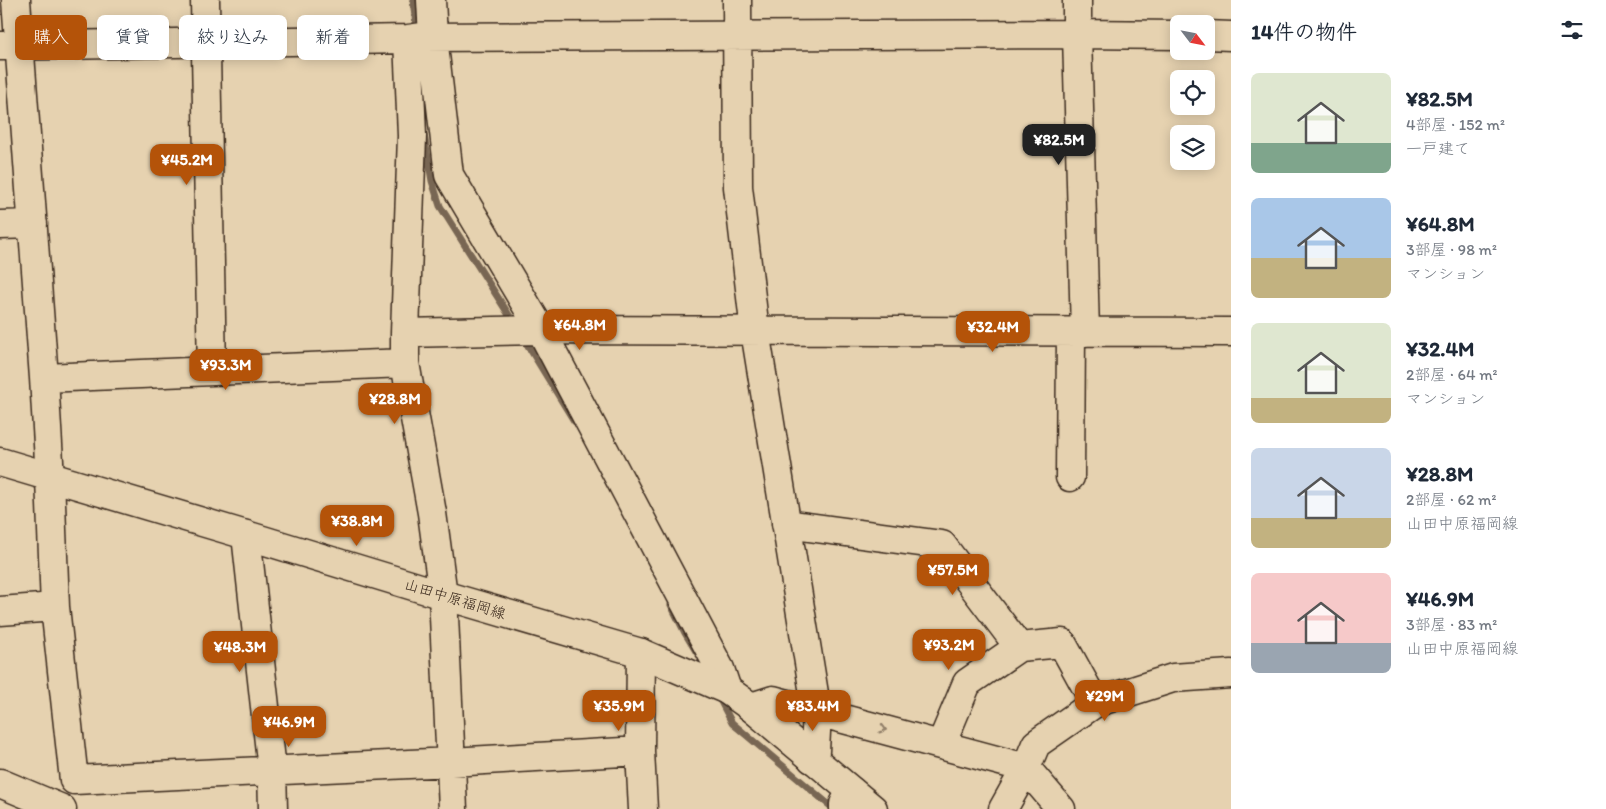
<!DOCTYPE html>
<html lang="ja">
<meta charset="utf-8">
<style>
:root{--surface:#fff;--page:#f6f6f7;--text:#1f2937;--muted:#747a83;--accent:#b45309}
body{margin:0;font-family:Itim,"Klee One",sans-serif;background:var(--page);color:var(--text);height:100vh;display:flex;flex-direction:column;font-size:19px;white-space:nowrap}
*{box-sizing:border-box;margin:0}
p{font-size:16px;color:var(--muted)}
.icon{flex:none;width:28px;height:28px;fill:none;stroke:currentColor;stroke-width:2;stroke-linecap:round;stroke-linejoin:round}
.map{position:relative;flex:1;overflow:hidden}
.sheet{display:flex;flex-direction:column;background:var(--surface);width:375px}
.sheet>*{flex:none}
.guide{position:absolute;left:15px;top:15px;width:475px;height:45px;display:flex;gap:10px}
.needle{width:32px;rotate:122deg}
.fabs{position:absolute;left:1170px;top:15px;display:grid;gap:10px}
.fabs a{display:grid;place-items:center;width:45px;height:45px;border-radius:8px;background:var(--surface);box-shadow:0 2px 12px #0003;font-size:25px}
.price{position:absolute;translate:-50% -42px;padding:0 11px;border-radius:10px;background:var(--accent);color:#fff;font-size:16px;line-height:32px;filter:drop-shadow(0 1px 2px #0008)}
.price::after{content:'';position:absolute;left:50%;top:30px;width:15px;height:11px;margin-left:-8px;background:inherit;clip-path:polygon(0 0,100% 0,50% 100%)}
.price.on{background:#222;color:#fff}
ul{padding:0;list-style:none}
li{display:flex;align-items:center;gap:15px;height:125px;padding:0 20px}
li span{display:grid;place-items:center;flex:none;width:140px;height:100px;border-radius:8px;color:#555}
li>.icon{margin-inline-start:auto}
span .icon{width:60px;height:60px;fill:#fffc;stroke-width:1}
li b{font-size:21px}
h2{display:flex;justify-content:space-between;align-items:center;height:60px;padding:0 20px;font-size:21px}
.tag{padding:0 18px;border-radius:8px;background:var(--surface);box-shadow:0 2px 12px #0003;font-size:18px;line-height:45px}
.tag.on{background:var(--accent);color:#fff}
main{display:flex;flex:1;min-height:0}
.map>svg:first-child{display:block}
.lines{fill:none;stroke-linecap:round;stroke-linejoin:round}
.stream{stroke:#786652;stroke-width:7}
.minor-casing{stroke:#3b2a1e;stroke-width:31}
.major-casing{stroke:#3b2a1e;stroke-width:31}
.minor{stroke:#e6d2b0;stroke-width:28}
.major{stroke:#e6d2b0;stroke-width:28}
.oneway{stroke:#907e67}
.labels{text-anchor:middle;stroke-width:5;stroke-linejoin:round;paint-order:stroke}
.street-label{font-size:15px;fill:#3b2a1e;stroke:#e6d2b0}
</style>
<main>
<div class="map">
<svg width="1231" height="809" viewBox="0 0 1231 809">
<rect width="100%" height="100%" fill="#e6d2b0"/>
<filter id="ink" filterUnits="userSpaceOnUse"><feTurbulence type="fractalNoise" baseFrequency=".02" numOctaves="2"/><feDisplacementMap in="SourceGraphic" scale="10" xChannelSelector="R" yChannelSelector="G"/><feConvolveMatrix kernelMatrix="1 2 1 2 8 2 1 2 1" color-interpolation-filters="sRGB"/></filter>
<g filter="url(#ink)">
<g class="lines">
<path class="stream" d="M413,0l4,32
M424,135l8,46 8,25 74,117
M522,336l52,85
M671,605l14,28 12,20
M718,696l14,27 102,86"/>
<g class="minor-casing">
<path id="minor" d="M205,0l7,371
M431,0l2,37 16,138 92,155 179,339 7,21
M737,0l1,187 17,144 62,381 -2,39 -3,8
M1077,0v34l8,298
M1206,35l25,1
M408,39l4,97 -7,197v30l27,150 11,82 10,214
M0,46l408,-7 15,-2 654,-3 102,1
M0,225l33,-1
M405,333l136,-3 690,2
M44,378l361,-15
M1070,477l1,-145
M786,524l156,21 77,102 43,-4 33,60
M246,535l26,235 1,39
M55,607l19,173 377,-18 189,-11
M0,611l55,-4 -5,-129 -6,-100 -28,-378
M641,653l-1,98 3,58
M751,707l22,-7 253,68 35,41
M941,745l26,-62 52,-36
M0,783l62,26
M844,809v-5l7,-13
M1003,809l23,-41 10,-24 59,-41 78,-25 58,-4"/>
</g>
<g class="major-casing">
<path id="major" d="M0,462l246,73 197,60 198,58 86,37 24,17 122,102"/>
</g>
<use href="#minor" class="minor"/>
<use href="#major" class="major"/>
</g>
<defs><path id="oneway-chevron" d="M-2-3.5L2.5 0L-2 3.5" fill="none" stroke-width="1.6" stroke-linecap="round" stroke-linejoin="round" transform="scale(1.25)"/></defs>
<use class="oneway" href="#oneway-chevron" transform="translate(883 729) rotate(15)"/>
</g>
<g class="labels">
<g class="street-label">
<text transform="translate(455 599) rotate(17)" y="5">山田中原福岡線</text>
</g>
</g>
</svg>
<div class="fabs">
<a><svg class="needle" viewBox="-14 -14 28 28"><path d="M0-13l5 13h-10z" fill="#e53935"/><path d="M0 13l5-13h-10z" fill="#747a83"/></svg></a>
<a><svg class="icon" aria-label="locate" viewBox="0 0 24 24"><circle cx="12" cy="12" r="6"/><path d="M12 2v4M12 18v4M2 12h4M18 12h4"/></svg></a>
<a><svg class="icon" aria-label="layers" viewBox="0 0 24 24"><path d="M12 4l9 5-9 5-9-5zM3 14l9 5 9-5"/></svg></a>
</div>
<b class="price on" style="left:1059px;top:166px">¥82.5M</b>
<b class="price" style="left:187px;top:186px">¥45.2M</b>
<b class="price" style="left:580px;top:351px">¥64.8M</b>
<b class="price" style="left:993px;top:353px">¥32.4M</b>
<b class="price" style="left:226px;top:391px">¥93.3M</b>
<b class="price" style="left:395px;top:425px">¥28.8M</b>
<b class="price" style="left:357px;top:547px">¥38.8M</b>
<b class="price" style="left:953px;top:596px">¥57.5M</b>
<b class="price" style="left:949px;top:671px">¥93.2M</b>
<b class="price" style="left:240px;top:673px">¥48.3M</b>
<b class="price" style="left:1105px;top:722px">¥29M</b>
<b class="price" style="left:619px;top:732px">¥35.9M</b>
<b class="price" style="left:813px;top:732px">¥83.4M</b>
<b class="price" style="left:289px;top:748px">¥46.9M</b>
<div class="guide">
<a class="tag on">購入</a>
<a class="tag">賃貸</a>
<a class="tag">絞り込み</a>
<a class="tag">新着</a>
</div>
</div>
<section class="sheet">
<h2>14件の物件<svg class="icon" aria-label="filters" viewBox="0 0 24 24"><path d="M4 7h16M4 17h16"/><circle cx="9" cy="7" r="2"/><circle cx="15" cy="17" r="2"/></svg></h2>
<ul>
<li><span style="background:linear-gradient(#dfe7d0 70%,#7fa58c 0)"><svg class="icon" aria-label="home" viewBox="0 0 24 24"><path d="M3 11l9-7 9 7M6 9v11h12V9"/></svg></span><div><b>¥82.5M</b><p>4部屋 · 152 m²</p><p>一戸建て</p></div></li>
<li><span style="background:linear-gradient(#a9c7e8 60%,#c2b280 0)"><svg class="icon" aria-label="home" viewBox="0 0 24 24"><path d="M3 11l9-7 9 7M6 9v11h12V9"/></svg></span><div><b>¥64.8M</b><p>3部屋 · 98 m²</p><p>マンション</p></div></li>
<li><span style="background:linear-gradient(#dfe7d0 75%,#c2b280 0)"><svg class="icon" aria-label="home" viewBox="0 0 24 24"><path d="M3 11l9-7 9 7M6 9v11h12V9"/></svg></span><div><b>¥32.4M</b><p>2部屋 · 64 m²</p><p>マンション</p></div></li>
<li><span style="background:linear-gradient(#c9d6e8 70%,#c2b280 0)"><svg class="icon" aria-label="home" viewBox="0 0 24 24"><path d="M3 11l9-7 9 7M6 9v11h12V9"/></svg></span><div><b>¥28.8M</b><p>2部屋 · 62 m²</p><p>山田中原福岡線</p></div></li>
<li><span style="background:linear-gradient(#f6c9c9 70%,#9aa5b1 0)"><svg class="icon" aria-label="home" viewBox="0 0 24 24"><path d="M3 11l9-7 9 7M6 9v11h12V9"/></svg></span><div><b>¥46.9M</b><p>3部屋 · 83 m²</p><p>山田中原福岡線</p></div></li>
</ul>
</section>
</main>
